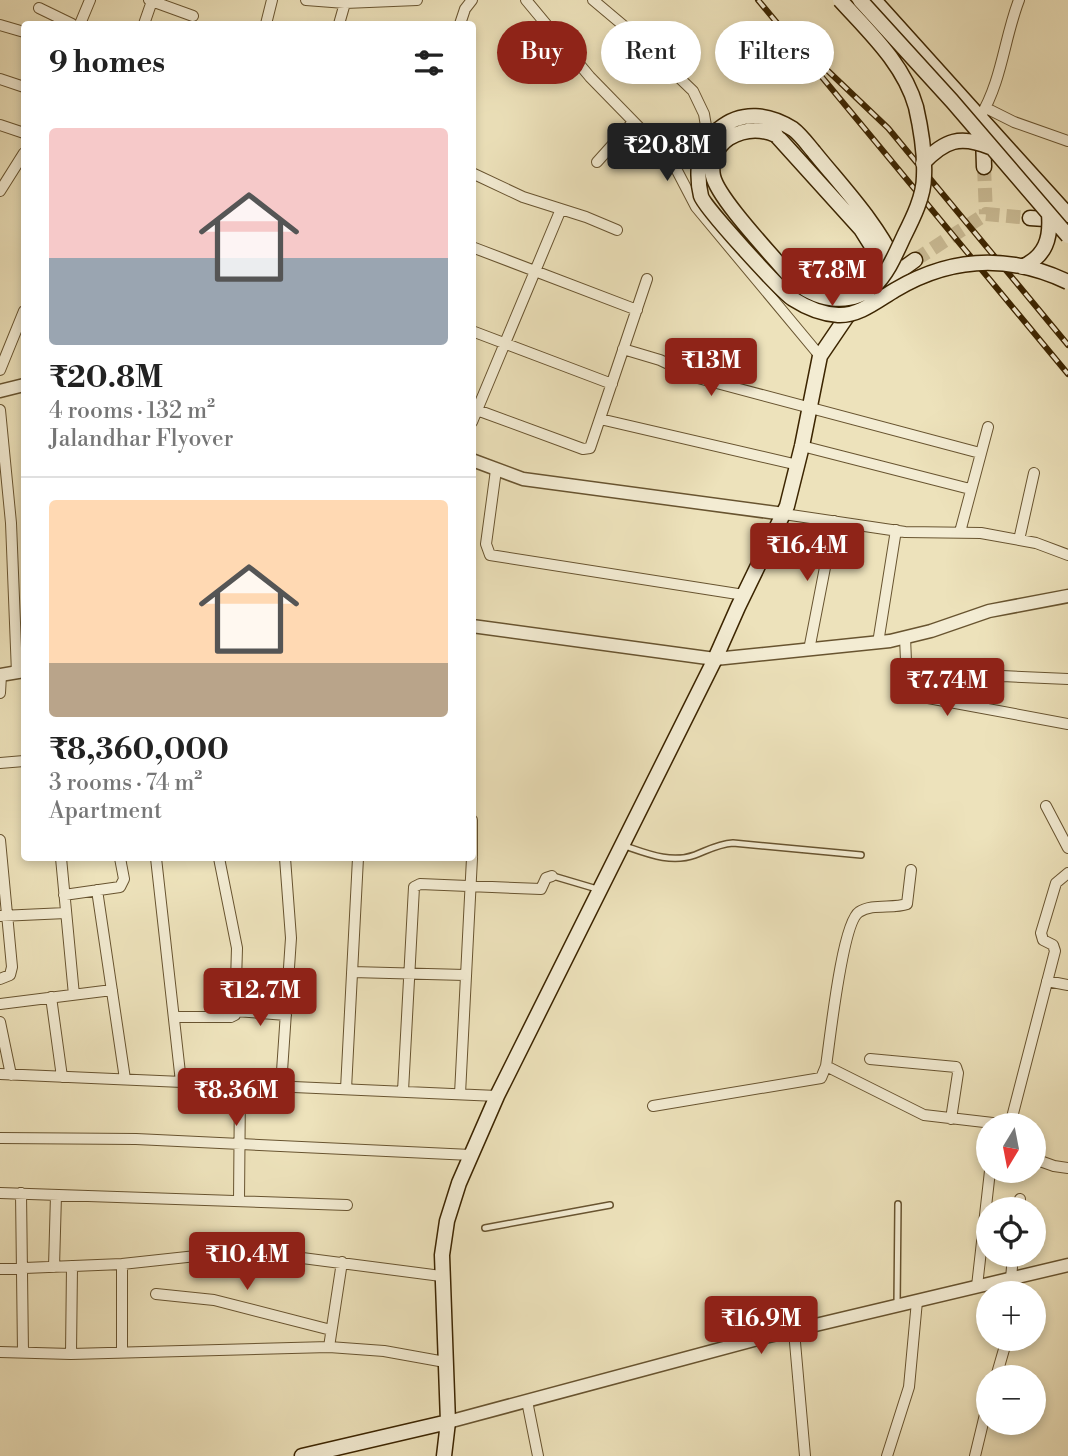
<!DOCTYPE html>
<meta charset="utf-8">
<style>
:root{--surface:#fff;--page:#f2f2f2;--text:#222;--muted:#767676;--line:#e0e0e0;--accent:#8f2418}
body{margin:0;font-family:"Libre Bodoni",serif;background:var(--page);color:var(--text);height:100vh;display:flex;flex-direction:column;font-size:26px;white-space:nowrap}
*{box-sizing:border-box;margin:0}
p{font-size:23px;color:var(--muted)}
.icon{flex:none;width:38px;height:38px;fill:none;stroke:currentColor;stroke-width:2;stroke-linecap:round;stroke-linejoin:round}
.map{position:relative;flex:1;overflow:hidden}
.panel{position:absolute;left:21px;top:21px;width:455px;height:840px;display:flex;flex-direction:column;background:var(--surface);border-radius:7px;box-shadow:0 4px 10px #0003}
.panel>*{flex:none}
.hud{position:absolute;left:497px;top:21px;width:466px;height:63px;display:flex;gap:14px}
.needle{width:46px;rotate:190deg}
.buttons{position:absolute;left:976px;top:1113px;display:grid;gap:14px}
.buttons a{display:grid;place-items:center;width:70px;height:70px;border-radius:50%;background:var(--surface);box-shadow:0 4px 10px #0003;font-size:35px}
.price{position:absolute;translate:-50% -60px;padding:0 16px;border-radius:7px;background:var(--accent);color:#fff;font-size:23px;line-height:46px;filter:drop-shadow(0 2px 4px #0008)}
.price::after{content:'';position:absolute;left:50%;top:42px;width:21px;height:16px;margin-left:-10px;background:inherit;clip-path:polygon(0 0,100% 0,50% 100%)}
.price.selected{background:#222;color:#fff}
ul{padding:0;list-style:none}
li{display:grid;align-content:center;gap:14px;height:371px;padding:0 28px}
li+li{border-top:2px solid var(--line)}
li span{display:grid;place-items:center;height:217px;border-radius:7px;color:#555}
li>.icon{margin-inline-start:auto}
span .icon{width:126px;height:126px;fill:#fffc;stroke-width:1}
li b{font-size:30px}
h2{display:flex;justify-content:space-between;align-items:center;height:84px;padding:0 28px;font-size:30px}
.tag{padding:0 24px;border-radius:32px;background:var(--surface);box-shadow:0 4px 10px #0003;font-size:24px;line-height:63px}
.tag.selected{background:var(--accent);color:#fff}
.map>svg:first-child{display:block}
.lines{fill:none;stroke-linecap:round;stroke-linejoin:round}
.secondary-tunnel{stroke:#cabc96;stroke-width:14;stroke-dasharray:14 7;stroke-linecap:butt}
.service-casing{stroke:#685430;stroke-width:8}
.minor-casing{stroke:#685430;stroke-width:12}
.tertiary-casing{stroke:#685430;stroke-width:15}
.secondary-casing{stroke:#3c2501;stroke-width:17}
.service{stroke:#f3ecd3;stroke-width:5}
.minor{stroke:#f3ecd3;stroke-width:10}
.tertiary{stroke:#f3ecd3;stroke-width:12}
.secondary{stroke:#f3ecd3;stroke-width:14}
.rail-casing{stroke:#3c2501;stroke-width:6}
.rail{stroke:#f3ecd3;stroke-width:3.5;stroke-dasharray:10;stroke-linecap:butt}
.secondary-bridge-casing{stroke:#3c2501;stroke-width:17;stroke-linecap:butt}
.secondary-bridge{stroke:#f3ecd3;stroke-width:14}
</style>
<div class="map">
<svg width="1068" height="1456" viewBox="0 0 1068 1456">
<rect width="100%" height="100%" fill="#ede2bb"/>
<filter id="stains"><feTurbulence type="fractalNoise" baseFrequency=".00286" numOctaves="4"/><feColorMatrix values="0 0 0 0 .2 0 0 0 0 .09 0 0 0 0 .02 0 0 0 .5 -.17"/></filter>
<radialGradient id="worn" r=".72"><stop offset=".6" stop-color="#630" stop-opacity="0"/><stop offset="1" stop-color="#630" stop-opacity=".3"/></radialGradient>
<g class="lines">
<path class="secondary-tunnel" d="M984,167l2,47
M915,260l71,-46 44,4"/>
<g class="service-casing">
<path id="service" d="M622,845c24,8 48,19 73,10 13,-5 23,-11 38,-12l128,12
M553,876l44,13
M485,1228l125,-23
M897,1306l1,-102"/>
</g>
<g class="minor-casing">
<path id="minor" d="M149,0l44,16
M306,0l39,3 72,-3
M526,0l64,77 82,84 24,46 124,149
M593,0l44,37 56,54 11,23 4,24
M39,8l33,16
M80,24l10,-24
M144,24l8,-23
M266,24l6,-24
M339,24l6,-21
M460,24l5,-15 7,-9
M0,25l24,7
M0,79l24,8
M986,108l28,14 54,19
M980,117c22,-36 24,-78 39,-117
M0,125l24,8
M597,162l36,-40
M472,173l51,24 63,20 31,13
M0,191l24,-38
M472,247l165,63
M472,331l140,53
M623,349l37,11 38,18 282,75
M0,370l24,-59
M0,410l11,113 6,150
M477,410l106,39 7,-1 57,-169
M600,419l198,46
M472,422l89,-213
M802,446l168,43
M496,470l-10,74 4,11 254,40
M784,514l121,18 76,1 55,10 32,12
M960,532l28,-105
M1019,540l15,-67
M905,637l2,49 5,9 156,29
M878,643l18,-113
M809,650l25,-129
M0,693l1,-18
M977,707l18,-26 7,-5 66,3
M0,763l24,-2
M1046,806l22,42
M472,820v36
M0,840l12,127 -2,8 -10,4
M61,858l13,137
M156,858l25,224
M97,890l28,189
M64,895l56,-8 4,-8 -4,-21
M0,916l66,-3
M352,972l113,3
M1047,981l21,4
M51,997l11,80
M0,1004l112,-14
M236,1011l50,4
M174,1017h57l4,-2 2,-67 -18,-90
M0,1022l11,53
M870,1059l86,8 2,6 -7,46
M826,1066l98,49 86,10
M0,1074l497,22
M281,1086l10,-148 -6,-80
M346,1089l12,-231
M403,1091l11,-204 6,-3 121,5 5,-11 6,-2
M460,1094l12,-236
M653,1106l168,-28 5,-12c4,-26 16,-143 33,-154 13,-9 34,-3 48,-8l4,-34
M1010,1125l45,-174 -2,-6 -10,-5 -2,-7 15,-50 12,-10
M0,1138l136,1 335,16
M1040,1161l14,5 14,2
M0,1193l347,12
M21,1193l2,159
M239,1200l1,-115
M1019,1209l1,-10
M54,1267l2,-72
M0,1269l122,-5 102,-11 32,-1 185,24
M1011,1279l2,-24
M998,1282l3,11
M977,1286l13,-115
M156,1294l58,6 117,30
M794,1331l11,125
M329,1347l13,-85
M0,1352l71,2 258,-7 55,4 61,11
M122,1353v-89
M71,1354l1,-88
M996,1377l11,-38
M527,1401l11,55
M887,1456l22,-69 8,-86
M975,1456l14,-58"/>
</g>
<g class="tertiary-casing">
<path id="tertiary" d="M0,391l24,-6
M472,460l51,19 261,35
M472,626l243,33 175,-18 41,-10 58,-20 79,-15
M0,675l24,-4
M448,1422l317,-85 303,-72"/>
</g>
<g class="secondary-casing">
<path id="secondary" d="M874,0l194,215
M776,135l85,94 17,27 -2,31
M983,135l1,32
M814,152c30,37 64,72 83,115
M1030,218l30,2
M302,1456l146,-34
M444,1456l4,-34 -6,-167 5,-34 12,-38 38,-87 218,-437 23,-52 49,-101 15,-60 18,-90 36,-53 59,-43"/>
</g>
<use href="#service" class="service"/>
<use href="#minor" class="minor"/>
<use href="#tertiary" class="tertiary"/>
<use href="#secondary" class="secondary"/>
<g class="rail-casing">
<path id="rail" d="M758,0l310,374
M826,69l62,59 180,217"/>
</g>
<use href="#rail" class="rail"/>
<g class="secondary-bridge-casing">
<path id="secondary-bridge" d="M860,0l92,101 116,135
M776,135c-16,-7 -32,-6 -47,3 -12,8 -19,23 -16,38 5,23 61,81 79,103 22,20 56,29 82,7 14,-13 22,-33 30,-50 9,-18 20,-40 20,-60 1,-22 -3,-47 -8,-69 -12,-43 -47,-75 -76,-107
M814,152c-6,-7 -13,-17 -21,-23 -24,-15 -51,-19 -74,0 -4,3 -9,6 -12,10 -10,15 -10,41 -6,57 3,11 80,95 92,103 14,9 28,15 45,16 21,1 40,-15 57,-25 57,-34 114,-36 173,-8
M923,163c22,-23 37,-28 67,-16
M1022,267c24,-11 29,-29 27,-53"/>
</g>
<use href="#secondary-bridge" class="secondary-bridge"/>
</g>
<rect width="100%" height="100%" filter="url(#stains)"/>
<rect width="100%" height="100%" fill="url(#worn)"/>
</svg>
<div class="buttons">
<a><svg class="needle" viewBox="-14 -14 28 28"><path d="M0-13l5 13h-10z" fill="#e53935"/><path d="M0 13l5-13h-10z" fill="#767676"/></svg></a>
<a><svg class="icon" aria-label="locate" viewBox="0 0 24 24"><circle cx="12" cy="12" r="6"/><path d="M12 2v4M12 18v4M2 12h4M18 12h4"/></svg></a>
<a>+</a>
<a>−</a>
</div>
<b class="price selected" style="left:667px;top:183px">₹20.8M</b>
<b class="price" style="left:832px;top:308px">₹7.8M</b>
<b class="price" style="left:711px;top:398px">₹13M</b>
<b class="price" style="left:807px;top:583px">₹16.4M</b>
<b class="price" style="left:947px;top:718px">₹7.74M</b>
<b class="price" style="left:260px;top:1028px">₹12.7M</b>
<b class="price" style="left:236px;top:1128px">₹8.36M</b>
<b class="price" style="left:247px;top:1292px">₹10.4M</b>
<b class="price" style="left:761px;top:1356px">₹16.9M</b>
<div class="hud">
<a class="tag selected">Buy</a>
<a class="tag">Rent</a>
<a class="tag">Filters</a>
</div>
<section class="panel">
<h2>9 homes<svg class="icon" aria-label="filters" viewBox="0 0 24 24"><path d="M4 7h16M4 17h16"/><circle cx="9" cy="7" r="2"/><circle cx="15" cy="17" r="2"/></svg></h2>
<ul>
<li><span style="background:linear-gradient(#f6c9c9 60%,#9aa5b1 0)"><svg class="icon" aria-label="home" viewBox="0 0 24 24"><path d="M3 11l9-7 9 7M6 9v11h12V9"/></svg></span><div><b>₹20.8M</b><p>4 rooms · 132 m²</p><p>Jalandhar Flyover</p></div></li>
<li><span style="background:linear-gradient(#ffd9b3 75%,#b9a48a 0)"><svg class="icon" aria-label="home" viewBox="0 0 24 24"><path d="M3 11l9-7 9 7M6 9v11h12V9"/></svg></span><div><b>₹8,360,000</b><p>3 rooms · 74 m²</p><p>Apartment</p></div></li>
</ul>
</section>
</div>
